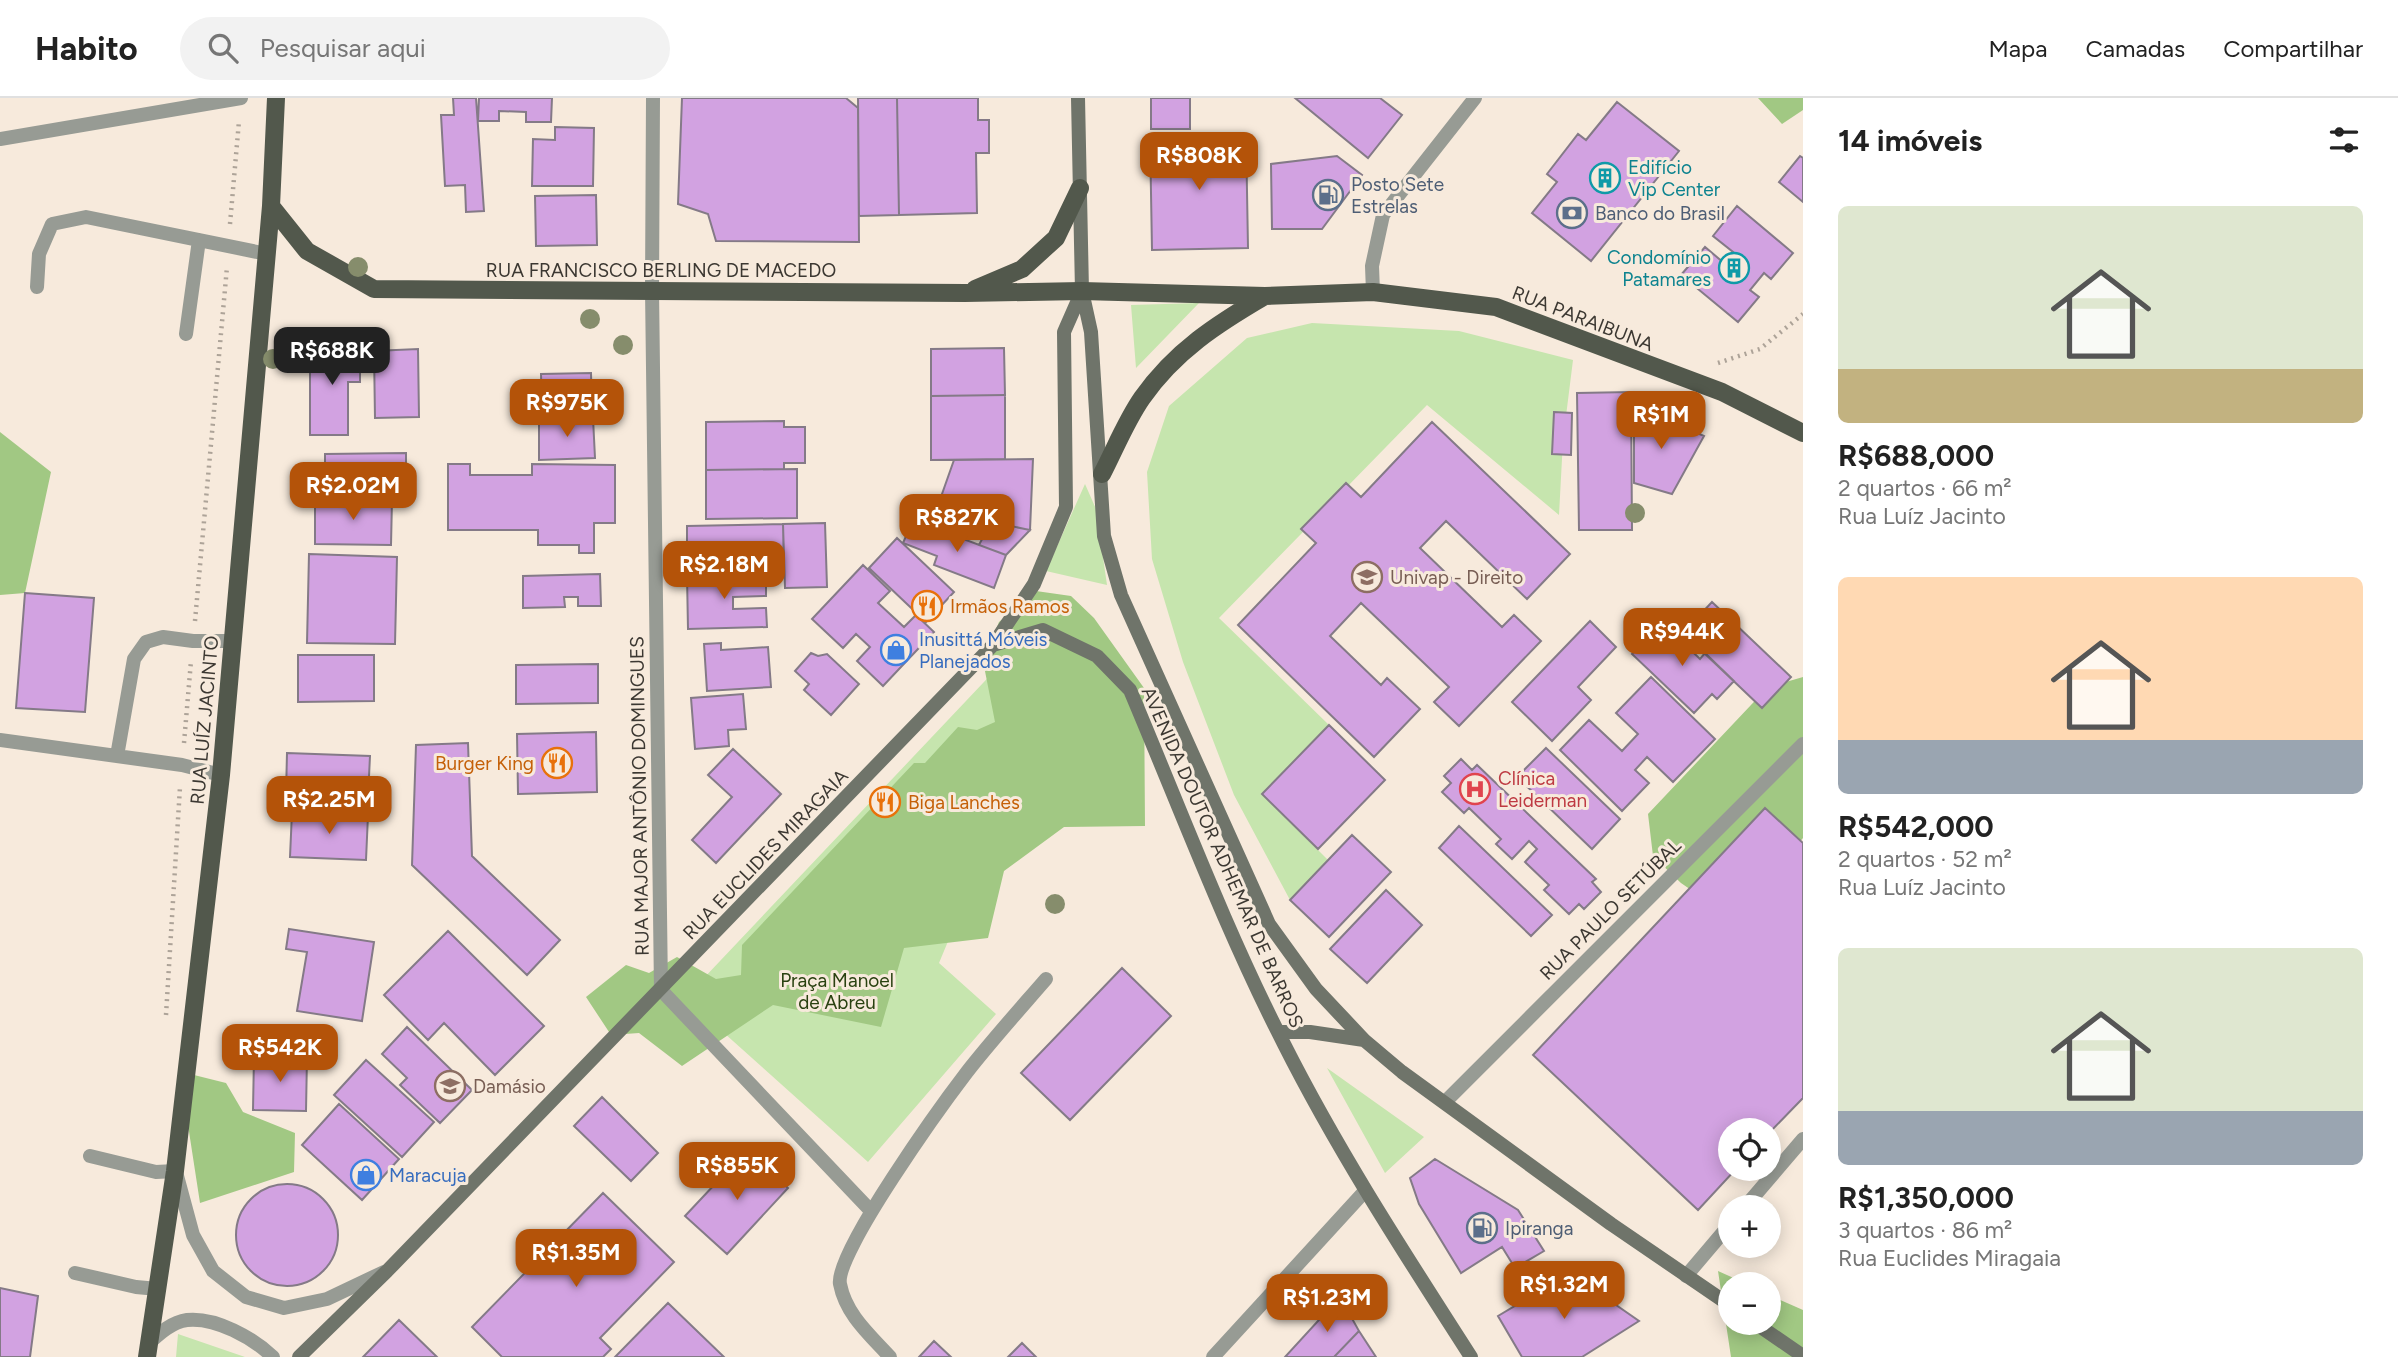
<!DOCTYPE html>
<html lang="pt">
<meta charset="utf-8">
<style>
:root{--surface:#fff;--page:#f2f2f2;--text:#222;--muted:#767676;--line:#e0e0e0;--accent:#b45309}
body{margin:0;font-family:Figtree,sans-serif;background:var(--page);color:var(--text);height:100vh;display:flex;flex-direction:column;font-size:26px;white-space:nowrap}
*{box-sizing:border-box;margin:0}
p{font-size:23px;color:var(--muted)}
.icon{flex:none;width:38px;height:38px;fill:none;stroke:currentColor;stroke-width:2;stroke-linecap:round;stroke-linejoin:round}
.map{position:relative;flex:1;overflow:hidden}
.side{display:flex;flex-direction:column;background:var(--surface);width:595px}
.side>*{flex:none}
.controls{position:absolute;left:1718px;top:1020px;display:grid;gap:14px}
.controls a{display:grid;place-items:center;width:63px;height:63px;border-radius:50%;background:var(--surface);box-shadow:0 4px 18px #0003;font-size:35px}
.price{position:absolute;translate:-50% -60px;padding:0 16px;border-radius:14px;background:var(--accent);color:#fff;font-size:23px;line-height:46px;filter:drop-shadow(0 2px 4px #0008)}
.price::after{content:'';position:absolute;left:50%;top:42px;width:21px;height:16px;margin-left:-10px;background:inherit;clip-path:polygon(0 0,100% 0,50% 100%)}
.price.active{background:#222;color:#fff}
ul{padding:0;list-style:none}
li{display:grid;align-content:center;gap:14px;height:371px;padding:0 35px}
li span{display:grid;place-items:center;height:217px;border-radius:10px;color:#555}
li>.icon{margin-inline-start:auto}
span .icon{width:126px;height:126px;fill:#fffc;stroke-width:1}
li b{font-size:30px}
h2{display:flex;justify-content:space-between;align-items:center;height:84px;padding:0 35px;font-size:30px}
header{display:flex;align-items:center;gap:42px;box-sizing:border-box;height:98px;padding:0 35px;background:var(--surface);border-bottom:2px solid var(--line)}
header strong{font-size:33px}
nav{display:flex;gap:38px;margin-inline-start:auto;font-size:24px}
.search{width:490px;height:63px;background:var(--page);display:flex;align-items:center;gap:18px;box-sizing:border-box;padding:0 24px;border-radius:38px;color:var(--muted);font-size:26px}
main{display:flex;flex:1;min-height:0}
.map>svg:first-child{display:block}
.green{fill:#c6e5ae}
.forest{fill:#a1c883}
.building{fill:#d2a2e1;stroke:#847a87;stroke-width:2}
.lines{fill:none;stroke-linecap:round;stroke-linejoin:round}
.path{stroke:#ada398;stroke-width:4.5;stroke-dasharray:2 5;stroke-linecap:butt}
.lane{stroke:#979b94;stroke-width:14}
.street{stroke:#979b94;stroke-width:14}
.secondary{stroke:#6f746a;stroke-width:14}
.primary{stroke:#52584c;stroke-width:18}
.tree{fill:#868d6c}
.labels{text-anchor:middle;stroke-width:6;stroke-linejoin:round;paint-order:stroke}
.culture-label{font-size:19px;fill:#0d838f;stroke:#f7eadc;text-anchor:start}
.service-label{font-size:19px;fill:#4e5e75;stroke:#f7eadc;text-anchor:start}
.street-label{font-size:19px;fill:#3c3832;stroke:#f7eadc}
.education-label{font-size:19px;fill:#785e54;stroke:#f7eadc;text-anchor:start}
.food-label{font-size:19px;fill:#c56008;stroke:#f7eadc;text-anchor:start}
.shop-label{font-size:19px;fill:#366cbe;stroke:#f7eadc;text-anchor:start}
.health-label{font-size:19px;fill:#be3a42;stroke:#f7eadc;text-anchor:start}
.park-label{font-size:19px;fill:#294110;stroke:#f7eadc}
</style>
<header>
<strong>Habito</strong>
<div class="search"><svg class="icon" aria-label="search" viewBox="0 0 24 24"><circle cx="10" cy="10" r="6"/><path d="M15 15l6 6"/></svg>Pesquisar aqui</div>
<nav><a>Mapa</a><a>Camadas</a><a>Compartilhar</a></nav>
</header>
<main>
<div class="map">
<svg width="1803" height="1259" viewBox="0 0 1803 1259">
<rect width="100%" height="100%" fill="#f7eadc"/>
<path class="green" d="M1199,205l-63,65 -5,-63z
M1312,225l147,8 114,29 -10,80 -4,75 -132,-110 -208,213 110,107 -67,69 66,66 -38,40 -56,-105 -51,-133 -31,-103 -5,-87 22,-66 78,-68z
M1085,386l11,25 11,76 -61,-14z
M1018,548l-47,240 -32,77 57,51 -128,148 -183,-164z
M1327,970l97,69 -39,36z
M178,1236l67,23h-69z"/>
<path class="forest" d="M1758,0h45v12l-21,14z
M0,334l51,40 -26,121 -25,2z
M1036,493l35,5 23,22 50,70 1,138 -81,1 -60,44 -16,67 -84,10 -23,79 -108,-22 -91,61 -43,-33 -28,2 -25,-38 40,-32 23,8 28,-16 39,22 25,-4 1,-30 172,-182h11l33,-36 19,3 18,-8 -12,-61 16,-39z
M1803,579v161l-30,35 -66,28 -26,-18 -28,-27 -5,-42 120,-127z
M194,977l32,8 17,29 52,21 -1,39 -94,31 -16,-104z
M1718,1173l29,13h-16v39h38v-28l34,15v47h-72z"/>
<path class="building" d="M453,0h23l8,113 -18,1 -1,-27 -20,1 -4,-71h13z
M479,0h73l-1,24h-25v-10l-27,-1v10h-21z
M682,0h164l12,10 1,134 -143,-1 -8,-27 -30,-10z
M858,0h39l2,117 -40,1z
M897,0h81v22h11v33h-13l1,60 -78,2z
M1151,0h39v31h-39z
M1295,0h85l22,17 -34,43z
M1617,4l62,49 -88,110 -59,-48 25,-31 -10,-8 31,-40 8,6z
M555,29l39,1 -1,58h-61l1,-47 22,1z
M1246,36l2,114 -96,2 -2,-114z
M1337,58l25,19 -40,54h-50l-1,-65z
M1800,58l3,2v44l-24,-20z
M596,97l1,50 -61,1 -1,-50z
M1737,108l56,47 -22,26 -7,-6 -14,17 9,7 -21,25 -57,-47 24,-28 19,16 9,-11 -20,-16z
M310,248h50v36h-12v53h-38z
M1004,250l1,47 -74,1v-47z
M418,251l1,68 -44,1 -1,-67z
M591,275l1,38 -50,2 -1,-39z
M1631,294l1,138h-53l-2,-137z
M1005,297v64l-74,1v-64z
M1634,307l70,31 -32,58 -38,-11z
M1554,314l18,1 -1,42 -19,-1z
M593,320l2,40 -56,2v-40z
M784,323v6h21v36h-21v6l-78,1v-48z
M1432,324l138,132 -43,45 -81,-78 -26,27 82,79 12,-12 27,26 -82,85 -25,-24 15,-15 -88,-84 -31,33 51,49 6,-7 33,31 -46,48 -136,-132 78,-82 -15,-14 45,-46 15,14z
M406,355v24h-34v-14l-10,1v13l-37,1v-24z
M1033,361l-3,71 -94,-19 18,-51z
M448,366h22v11h62v-11l83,1v58h-21v30h-15v-8h-41v-15h-90z
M797,371v49l-91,1v-49z
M315,401l77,1 -1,45 -76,-1z
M913,422l93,35 -12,33 -60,-23 3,-9 -34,-13z
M991,424l39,8 -24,25 -27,-10z
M825,425l2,64 -42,1 -2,-64z
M783,426l1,50 -97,2v-50z
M897,440l57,54 -28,30 -57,-54z
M309,456l88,3 -2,87 -88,-1z
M863,467l27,26 -12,12 26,24 12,-12 18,17 -51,54 -26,-25 13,-14 -14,-13 -13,14 -31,-29z
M600,476l1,32h-23v-9h-14l1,10 -42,1v-32z
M766,476v22l-33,1v12l33,-1 1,19 -79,2 -1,-53z
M25,495l69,5 -9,114 -69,-4z
M1712,504l79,75 -29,31 -79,-75z
M1590,523l26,26 -38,40 13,13 -39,41 -40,-39z
M1662,524l38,37 5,-6 29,28 -17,18 -5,-5 -18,19 -62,-59z
M721,545v7l47,-3 3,40 -64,4 -3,-47z
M811,555l7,3 9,-2 32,30 -28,31 -27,-25 5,-6 -14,-13z
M298,557h76v46l-76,1z
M598,566v39l-82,1v-39z
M1651,579l64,62 -42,43 -26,-25 -12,13 14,13 -27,28 -62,-61 29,-30 33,31 16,-17 -22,-21z
M743,596l3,35 -18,1 1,16 -34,3 -4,-51z
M1329,627l56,55 -67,69 -56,-55z
M596,634l1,60 -79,2 -1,-60z
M468,645l4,113 88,84 -33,35 -115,-110 4,-120z
M1546,650l74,71 -28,30 -75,-72z
M733,651l48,45 -65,69 -24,-23 40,-43 -24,-22z
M287,655l83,3 -2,41 -82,-3z
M1461,661l11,11 5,-5 119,114 -4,3 9,10 -17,17 -5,-5 -10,10 -25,-24 5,-5 -24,-23 12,-13 -8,-8 -17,18 -16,-15 5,-5 -32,-31 -5,5 -22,-21 9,-9 -7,-7z
M1765,710l38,35v255l-34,35v-3h-38v39h5l-38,41 -165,-155z
M292,714l76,3 -2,45 -76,-3z
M1459,728l93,89 -21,21 -92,-88z
M1352,737l39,37 -62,65 -39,-37z
M1386,792l36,35 -55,58 -37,-34z
M289,831l85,13 -12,79 -65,-10 10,-59 -21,-3z
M448,833l96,95 -49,49 -51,-52 -16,17 -44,-45z
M1122,870l49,48 -101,104 -49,-47z
M407,929l65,63 -32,33 -40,-38 7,-7 -25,-24z
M254,958l53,1 -1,54 -53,-1z
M366,962l68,62 -32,35 -68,-62z
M602,999l56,56 -27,28 -57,-55z
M339,1006l60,55 -37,41 -60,-55z
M747,1052l41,38 -61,66 -42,-38z
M1435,1061l83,51 26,41 -29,17 -13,-21 -41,26 -42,-69 -9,-26z
M236 1137a51 51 0 1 1 102 0a51 51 0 1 1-102 0Z
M603,1095l71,69 -74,76 11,11 -8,8h-101l-30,-30z
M1570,1175l69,48 -57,36h-60l-24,-41z
M0,1190l38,8 -8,61h-30z
M1340,1199l19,34 -25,26h-49z
M668,1205l56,54h-109z
M399,1222l38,37h-74z
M1359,1233l17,26h-42z
M934,1243l17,16h-32z
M1022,1245l14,14h-28z"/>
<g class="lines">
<path class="path" d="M230,126l9,-103
M1718,265l42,-14 43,-35
M195,523l32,-354
M184,645l7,-82
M166,917l14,-228"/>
<path class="lane" d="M0,41l241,-41
M37,189l2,-33 13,-30 34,-7 181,37
M186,236l13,-94
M0,642l182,25 39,10
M117,658l17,-97 12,-17 17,-5 30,4h40
M661,892l210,221
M90,1058l66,16 19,-1
M1744,1110l59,-69
M75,1175l61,14 22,2
M1686,1178l45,-53
M890,1259c-20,-22 -44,-42 -50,-73 -6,-30 104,-182 127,-212 25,-32 53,-63 79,-93"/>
<path class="street" d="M653,0l-1,192 9,700
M1373,194l-1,-26 11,-51 92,-117
M1445,1004l358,-358
M176,1074l17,63 20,36 33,26 38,11 43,-9 57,-27
M149,1245c11,-10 23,-21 38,-23 29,-3 66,18 86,37
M1213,1259l152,-166"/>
<path class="secondary" d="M1078,0l4,193 9,41 13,204 17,59 148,329 47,65 48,51 38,32 209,152 120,82
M993,547l50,-15 54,26 33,34c50,118 95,239 154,354 55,109 121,210 187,313
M1279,934h31l54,8
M1755,1225l48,33
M299,1259l88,-86 606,-626 41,-61 32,-77 -2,-175 18,-41"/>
<path class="primary" d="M271,108l36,45 67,38 591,4 117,-2 183,5 108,-4 123,15 226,85 81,41
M975,191l47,-20 34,-31 24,-50
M1102,376c13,-25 24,-53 40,-76 33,-47 75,-74 123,-102
M147,1259l28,-186 46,-396 50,-569 5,-108"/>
</g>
<g class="tree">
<circle cx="358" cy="169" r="10"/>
<circle cx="590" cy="221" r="10"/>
<circle cx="623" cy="247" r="10"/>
<circle cx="273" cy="261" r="10"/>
<circle cx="1635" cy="415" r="10"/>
<circle cx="1055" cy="806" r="10"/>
</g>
<defs>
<g id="building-ring" transform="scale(1.575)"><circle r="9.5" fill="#f7eadc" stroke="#0f9aa8" stroke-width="1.5"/><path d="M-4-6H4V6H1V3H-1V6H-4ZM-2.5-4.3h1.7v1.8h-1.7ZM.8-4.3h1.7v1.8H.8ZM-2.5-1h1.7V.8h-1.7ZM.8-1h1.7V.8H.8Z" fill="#0f9aa8"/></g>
<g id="fuel-ring" transform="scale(1.575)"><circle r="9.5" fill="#f7eadc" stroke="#5c6f8a" stroke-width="1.5"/><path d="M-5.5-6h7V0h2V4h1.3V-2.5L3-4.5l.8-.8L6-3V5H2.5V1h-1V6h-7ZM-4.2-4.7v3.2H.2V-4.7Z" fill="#5c6f8a"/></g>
<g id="bank-ring" transform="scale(1.575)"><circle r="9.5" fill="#f7eadc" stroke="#5c6f8a" stroke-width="1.5"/><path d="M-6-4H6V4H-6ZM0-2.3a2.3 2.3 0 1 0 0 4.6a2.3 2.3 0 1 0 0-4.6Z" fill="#5c6f8a"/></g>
<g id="university-ring" transform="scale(1.575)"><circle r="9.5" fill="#f7eadc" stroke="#8d6e63" stroke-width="1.5"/><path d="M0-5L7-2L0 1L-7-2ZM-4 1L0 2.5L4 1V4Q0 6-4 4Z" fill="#8d6e63"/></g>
<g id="restaurant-ring" transform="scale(1.575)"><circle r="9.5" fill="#f7eadc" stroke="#e8710a" stroke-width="1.5"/><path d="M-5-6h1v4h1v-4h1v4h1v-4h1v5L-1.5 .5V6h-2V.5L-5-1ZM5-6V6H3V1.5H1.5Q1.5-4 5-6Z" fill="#e8710a"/></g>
<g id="shop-ring" transform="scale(1.575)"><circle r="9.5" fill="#f7eadc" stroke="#3f7fe0" stroke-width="1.5"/><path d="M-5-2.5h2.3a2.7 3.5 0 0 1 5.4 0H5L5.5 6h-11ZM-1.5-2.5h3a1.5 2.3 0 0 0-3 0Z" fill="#3f7fe0"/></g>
<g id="hospital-ring" transform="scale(1.575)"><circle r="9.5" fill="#f7eadc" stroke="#e0444e" stroke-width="1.5"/><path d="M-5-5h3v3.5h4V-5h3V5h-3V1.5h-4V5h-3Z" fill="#e0444e"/></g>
</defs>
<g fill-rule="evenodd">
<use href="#building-ring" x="1605" y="80"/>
<use href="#fuel-ring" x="1328" y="97"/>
<use href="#bank-ring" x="1572" y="115"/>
<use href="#building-ring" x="1734" y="170"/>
<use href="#university-ring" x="1367" y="479"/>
<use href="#restaurant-ring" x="927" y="508"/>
<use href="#shop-ring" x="896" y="552"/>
<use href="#restaurant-ring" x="557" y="665"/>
<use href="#hospital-ring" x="1475" y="691"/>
<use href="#restaurant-ring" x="885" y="704"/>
<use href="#university-ring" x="450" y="988"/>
<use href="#shop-ring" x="366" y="1077"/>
<use href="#fuel-ring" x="1482" y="1130"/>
</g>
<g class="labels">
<g class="culture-label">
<text x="1628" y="76">Edifício<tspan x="1628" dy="22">Vip Center</tspan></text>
<text x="1711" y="166" text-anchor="end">Condomínio<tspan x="1711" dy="22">Patamares</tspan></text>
</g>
<g class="service-label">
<text x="1351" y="93">Posto Sete<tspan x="1351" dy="22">Estrelas</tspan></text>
<text x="1595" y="122">Banco do Brasil</text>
<text x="1505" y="1137">Ipiranga</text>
</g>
<g class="street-label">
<text x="661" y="179">RUA FRANCISCO BERLING DE MACEDO</text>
<text transform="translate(1583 220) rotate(21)" y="7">RUA PARAIBUNA</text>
<text transform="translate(204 622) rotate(-85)" y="7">RUA LUÍZ JACINTO</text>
<text transform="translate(639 698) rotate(-91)" y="7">RUA MAJOR ANTÔNIO DOMINGUES</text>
<text transform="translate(765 756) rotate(-46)" y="7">RUA EUCLIDES MIRAGAIA</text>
<text transform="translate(1223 759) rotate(66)" y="7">AVENIDA DOUTOR ADHEMAR DE BARROS</text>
<text transform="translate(1610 811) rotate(-45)" y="7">RUA PAULO SETÚBAL</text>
</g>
<g class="education-label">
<text x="1390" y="486">Univap - Direito</text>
<text x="473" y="995">Damásio</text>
</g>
<g class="food-label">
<text x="950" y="515">Irmãos Ramos</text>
<text x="534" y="672" text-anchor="end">Burger King</text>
<text x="908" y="711">Biga Lanches</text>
</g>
<g class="shop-label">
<text x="919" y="548">Inusittá Móveis<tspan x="919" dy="22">Planejados</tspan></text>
<text x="389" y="1084">Maracuja</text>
</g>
<g class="health-label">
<text x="1498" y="687">Clínica<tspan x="1498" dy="22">Leiderman</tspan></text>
</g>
<g class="park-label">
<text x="837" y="889">Praça Manoel<tspan x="837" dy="22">de Abreu</tspan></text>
</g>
</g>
</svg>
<div class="controls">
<a><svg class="icon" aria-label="locate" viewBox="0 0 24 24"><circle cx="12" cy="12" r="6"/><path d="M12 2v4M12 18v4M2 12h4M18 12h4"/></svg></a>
<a>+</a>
<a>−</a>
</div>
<b class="price" style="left:1199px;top:94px">R$808K</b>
<b class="price active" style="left:332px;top:289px">R$688K</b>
<b class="price" style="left:567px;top:341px">R$975K</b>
<b class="price" style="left:1661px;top:353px">R$1M</b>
<b class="price" style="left:353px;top:424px">R$2.02M</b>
<b class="price" style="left:957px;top:456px">R$827K</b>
<b class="price" style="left:724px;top:503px">R$2.18M</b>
<b class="price" style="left:1682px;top:570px">R$944K</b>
<b class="price" style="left:329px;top:738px">R$2.25M</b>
<b class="price" style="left:280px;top:986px">R$542K</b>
<b class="price" style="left:737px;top:1104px">R$855K</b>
<b class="price" style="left:576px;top:1191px">R$1.35M</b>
<b class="price" style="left:1564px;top:1223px">R$1.32M</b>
<b class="price" style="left:1327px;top:1236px">R$1.23M</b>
</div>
<section class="side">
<h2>14 imóveis<svg class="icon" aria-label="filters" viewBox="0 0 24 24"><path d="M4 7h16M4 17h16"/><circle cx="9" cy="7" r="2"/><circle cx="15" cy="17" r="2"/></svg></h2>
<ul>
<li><span style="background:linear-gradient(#dfe7d0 75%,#c2b280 0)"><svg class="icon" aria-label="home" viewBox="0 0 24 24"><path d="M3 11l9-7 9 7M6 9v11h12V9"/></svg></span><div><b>R$688,000</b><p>2 quartos · 66 m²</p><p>Rua Luíz Jacinto</p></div></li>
<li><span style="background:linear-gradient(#ffd9b3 75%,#9aa5b1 0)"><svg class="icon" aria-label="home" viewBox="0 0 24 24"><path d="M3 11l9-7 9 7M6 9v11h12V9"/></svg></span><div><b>R$542,000</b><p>2 quartos · 52 m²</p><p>Rua Luíz Jacinto</p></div></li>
<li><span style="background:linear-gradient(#dfe7d0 75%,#9aa5b1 0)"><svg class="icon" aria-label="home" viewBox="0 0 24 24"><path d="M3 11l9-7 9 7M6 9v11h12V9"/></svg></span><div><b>R$1,350,000</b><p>3 quartos · 86 m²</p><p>Rua Euclides Miragaia</p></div></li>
</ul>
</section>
</main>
